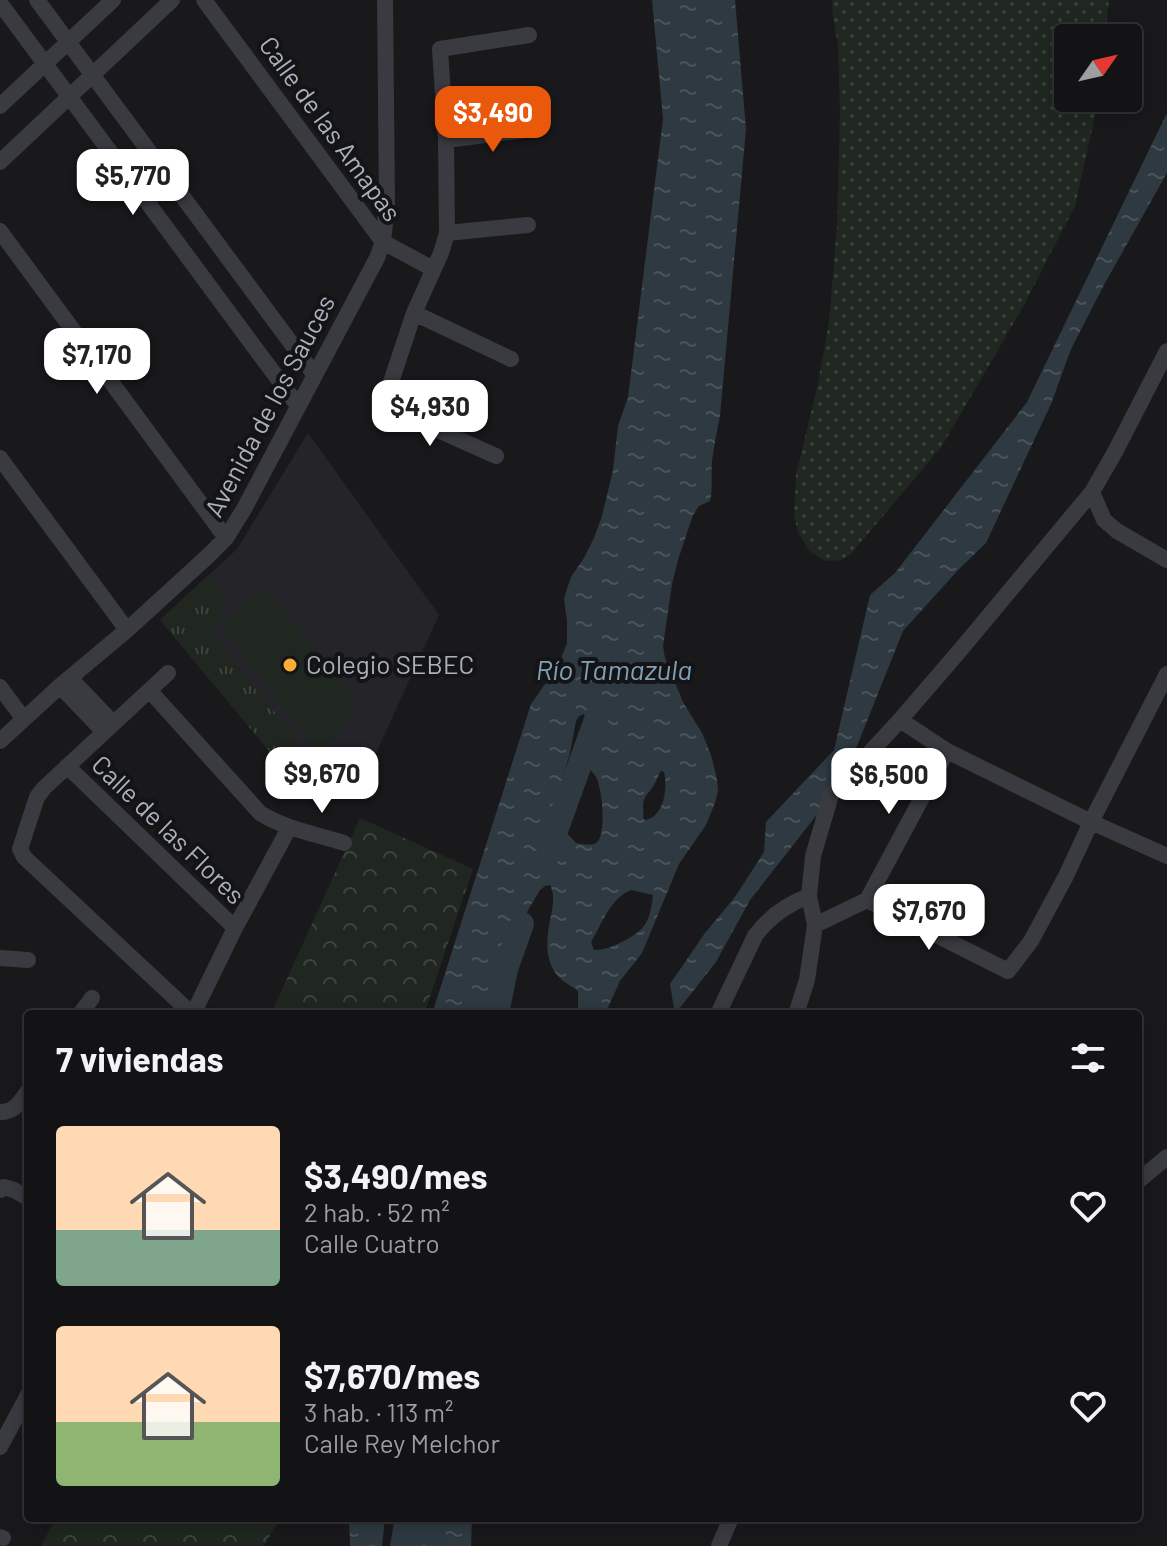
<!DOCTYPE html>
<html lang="es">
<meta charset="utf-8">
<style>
:root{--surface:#131315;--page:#1c1c1e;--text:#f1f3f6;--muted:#9d9ea0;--line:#323234;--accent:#ea580c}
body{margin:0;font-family:Barlow,sans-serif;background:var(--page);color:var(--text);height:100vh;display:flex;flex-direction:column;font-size:30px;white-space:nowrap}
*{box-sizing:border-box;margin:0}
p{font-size:26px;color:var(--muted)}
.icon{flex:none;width:44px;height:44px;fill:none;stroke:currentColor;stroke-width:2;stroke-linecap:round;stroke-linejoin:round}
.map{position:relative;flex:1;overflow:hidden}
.side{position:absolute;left:24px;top:1010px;width:1118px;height:512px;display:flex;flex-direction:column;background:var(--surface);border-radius:8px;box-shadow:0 4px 20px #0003,0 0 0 2px var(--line)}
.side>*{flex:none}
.needle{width:52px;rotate:56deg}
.controls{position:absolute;left:1054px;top:24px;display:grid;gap:16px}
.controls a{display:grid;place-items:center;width:88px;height:88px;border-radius:8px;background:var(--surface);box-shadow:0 4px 20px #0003,0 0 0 2px var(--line);font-size:40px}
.price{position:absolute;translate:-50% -68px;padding:0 18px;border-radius:16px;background:#fff;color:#222;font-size:26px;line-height:52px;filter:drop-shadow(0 2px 4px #0008)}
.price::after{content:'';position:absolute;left:50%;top:48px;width:24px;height:18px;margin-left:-12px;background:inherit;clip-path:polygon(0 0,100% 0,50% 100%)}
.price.active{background:var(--accent);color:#fff}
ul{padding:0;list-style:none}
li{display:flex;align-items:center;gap:24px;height:200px;padding:0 32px}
li span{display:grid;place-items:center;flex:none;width:224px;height:160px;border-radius:8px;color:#555}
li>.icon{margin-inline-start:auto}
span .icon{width:96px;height:96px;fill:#fffc;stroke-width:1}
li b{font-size:34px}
h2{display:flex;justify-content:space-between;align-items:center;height:96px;padding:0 32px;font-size:34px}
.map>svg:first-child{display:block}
.built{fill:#252529}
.grass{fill:url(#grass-dots)}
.forest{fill:url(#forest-crowns)}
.park{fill:url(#park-tufts)}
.garden{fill:#1f2720}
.water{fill:url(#water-ripples);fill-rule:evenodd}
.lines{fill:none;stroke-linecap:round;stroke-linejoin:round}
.river{stroke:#2e3941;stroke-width:24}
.minor{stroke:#3a3b41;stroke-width:16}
.poi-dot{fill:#f9ad34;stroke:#141417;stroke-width:3}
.labels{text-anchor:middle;stroke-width:8;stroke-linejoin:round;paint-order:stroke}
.street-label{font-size:26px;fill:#abb1bc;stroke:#141417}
.poi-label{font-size:26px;fill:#abb1bc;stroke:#141417;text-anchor:start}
.water-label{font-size:28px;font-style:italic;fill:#81a1b7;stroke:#141417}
</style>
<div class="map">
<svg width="1167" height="1546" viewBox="0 0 1167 1546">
<defs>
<pattern id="grass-dots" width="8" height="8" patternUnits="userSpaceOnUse" patternTransform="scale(2)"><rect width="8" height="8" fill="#1f2720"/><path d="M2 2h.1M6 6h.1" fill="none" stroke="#3d443e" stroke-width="1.8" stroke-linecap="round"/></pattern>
<pattern id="forest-crowns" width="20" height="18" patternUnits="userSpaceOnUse" patternTransform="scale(2)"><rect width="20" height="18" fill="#1f2720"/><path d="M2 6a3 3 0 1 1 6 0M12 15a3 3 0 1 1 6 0" fill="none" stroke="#3d443e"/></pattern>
<pattern id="park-tufts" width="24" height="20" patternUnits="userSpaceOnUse" patternTransform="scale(2)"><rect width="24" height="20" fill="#1f2720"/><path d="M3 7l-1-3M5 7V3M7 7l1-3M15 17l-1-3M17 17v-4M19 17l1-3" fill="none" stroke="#3d443e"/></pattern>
<pattern id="water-ripples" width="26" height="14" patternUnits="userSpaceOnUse" patternTransform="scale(2)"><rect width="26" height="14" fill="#2e3941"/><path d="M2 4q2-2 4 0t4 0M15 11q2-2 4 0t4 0" fill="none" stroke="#4a535a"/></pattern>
</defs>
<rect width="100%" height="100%" fill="#19191c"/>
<path class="built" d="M308,433l131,182 -82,180 -78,-32 -119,-143 77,-71z"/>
<path class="grass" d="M832,0h277l-4,38h-37v60h31l-24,108 -52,101 -81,139 -91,108 -10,6 -12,1 -5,-1 -15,-9 -11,-19 -4,-17 2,-40 22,-92 11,-61 8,-95 3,-114 -2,-68 -5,-29z"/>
<path class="forest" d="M360,818l113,51 -49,145h-153z
M56,1518h224l-16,28h-223z"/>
<path class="park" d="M207,576l22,29 -20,26 87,108 -17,24 -119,-143z"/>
<path class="garden" d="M266,588l93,117 -40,49 -98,-129z"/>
<path class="water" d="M652,0h83l11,129 -26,287c-3,15 -6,30 -8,45 -1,14 1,27 -2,40l-11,5 -6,9 -15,45 -6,24 -9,62 2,12 18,44 19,31 9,22 6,24 1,12 -3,12 -9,22 -27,39 -37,89 -22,28 -15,33h-27v-23c-5,-4 -11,-7 -16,-11 -19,-16 -16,-42 -11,-64 2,-11 4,-21 -1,-31l-5,1 -5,4 -12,20 -14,38 -11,21 -1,10 -10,35h-60l99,-310 27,-38 9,-23v-22l-3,-23 7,-21 13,-19 10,-20 8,-22 11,-46 5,-44 10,-29 35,-278zM584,714l2,5 3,33 -4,14c3,3 7,5 9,8 9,10 13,62 2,69 -5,3 -15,1 -20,0l-19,-21 -5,-7 18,-62 6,-32 3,-5zM661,771l3,1c4,16 0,45 -19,48l-2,-2c1,-5 0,-9 0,-14 1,-9 8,-13 11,-19 3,-5 4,-10 7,-14zM631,890l22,5c-3,25 -6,34 -29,46 -10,5 -19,9 -30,9l-3,-8c11,-18 19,-44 40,-52z
M1167,113v60l-62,110 -34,66 -20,55 -65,139 -27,26 -56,62 -46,115 -27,52 -80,102 -34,62 -41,52 -5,-30 35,-51 30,-36 29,-45 2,-30 68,-72 36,-155 25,-22 132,-171z
M349,1518h36l-3,28h-32z
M419,1518h53l-1,28h-58z"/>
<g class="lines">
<path class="river" d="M547,856l51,-142
M497,1014l9,-45 16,-45
M402,1546l5,-28"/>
<path class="minor" d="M37,0l277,374
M204,0l179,242 50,27
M0,3l298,403
M0,106l113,-106
M446,140l88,-11
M0,162l172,-162
M0,231l226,307
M447,233l81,-8
M414,313l97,46
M496,456l-105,-47 -4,-4 -1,-8 28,-84 27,-60 6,-20 -1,-93 -6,-91 89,-14
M0,458l127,172
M1092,492l12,28 13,11 50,29
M168,673l-124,115 -7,9 -17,52 4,8 168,157
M70,678l43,45
M60,686l44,46
M0,687l23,31
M150,691l110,122c25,16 56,21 84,30
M900,720l47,31 144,71 76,34
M0,741l60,-55 67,-56 81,-74 18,-18 18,-29 133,-251 6,-16 4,-39 -2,-203
M67,766l168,162
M867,900l141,71 23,-30 35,-65 25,-54 76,-148
M815,925l52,-25 80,-149
M0,958l28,2
M80,1014l12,-16
M193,1014l42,-86 54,-100
M718,1014l37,-78c13,-18 33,-32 54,-40
M796,1014l11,-34 8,-55 -6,-29 4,-40 18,-61 69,-75 62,-72 130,-156 23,-40 52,-101
M0,1112c15,0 20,-10 28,-21
M1138,1181l29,-24
M0,1190l4,-3 10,3 14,8
M0,1447l28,-52
M0,1537l3,1
M719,1546l12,-28"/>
</g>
<circle class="poi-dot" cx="290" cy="665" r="8"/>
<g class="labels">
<g class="street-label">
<text transform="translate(330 129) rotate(54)" y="9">Calle de las Amapas</text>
<text transform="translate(270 406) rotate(-62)" y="9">Avenida de los Sauces</text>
<text transform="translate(168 830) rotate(44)" y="9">Calle de las Flores</text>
</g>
<g class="poi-label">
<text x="306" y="674">Colegio SEBEC</text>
</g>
<g class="water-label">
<text x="614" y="680">Río Tamazula</text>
</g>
</g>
</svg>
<div class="controls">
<a><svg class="needle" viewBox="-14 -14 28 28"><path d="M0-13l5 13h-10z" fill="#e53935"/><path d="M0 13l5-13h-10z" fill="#9d9ea0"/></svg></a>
</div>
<b class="price active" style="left:493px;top:154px">$3,490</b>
<b class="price" style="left:133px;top:217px">$5,770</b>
<b class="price" style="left:97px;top:396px">$7,170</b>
<b class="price" style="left:430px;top:448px">$4,930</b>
<b class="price" style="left:322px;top:815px">$9,670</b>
<b class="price" style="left:889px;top:816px">$6,500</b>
<b class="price" style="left:929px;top:952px">$7,670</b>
<section class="side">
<h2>7 viviendas<svg class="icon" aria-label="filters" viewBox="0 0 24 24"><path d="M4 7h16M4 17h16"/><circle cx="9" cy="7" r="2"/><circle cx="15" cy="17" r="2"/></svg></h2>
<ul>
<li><span style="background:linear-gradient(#ffd9b3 65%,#7fa58c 0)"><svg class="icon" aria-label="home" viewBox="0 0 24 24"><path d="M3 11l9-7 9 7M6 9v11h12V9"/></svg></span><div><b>$3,490/mes</b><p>2 hab. · 52 m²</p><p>Calle Cuatro</p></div><svg class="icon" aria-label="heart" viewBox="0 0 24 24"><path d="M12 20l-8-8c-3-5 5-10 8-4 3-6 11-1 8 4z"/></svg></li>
<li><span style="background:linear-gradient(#ffd9b3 60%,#8fb573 0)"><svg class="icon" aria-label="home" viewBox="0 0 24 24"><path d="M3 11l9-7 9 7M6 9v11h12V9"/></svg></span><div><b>$7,670/mes</b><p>3 hab. · 113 m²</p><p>Calle Rey Melchor</p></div><svg class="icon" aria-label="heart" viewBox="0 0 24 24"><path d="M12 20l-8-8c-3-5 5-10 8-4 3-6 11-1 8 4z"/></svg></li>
</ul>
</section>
</div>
